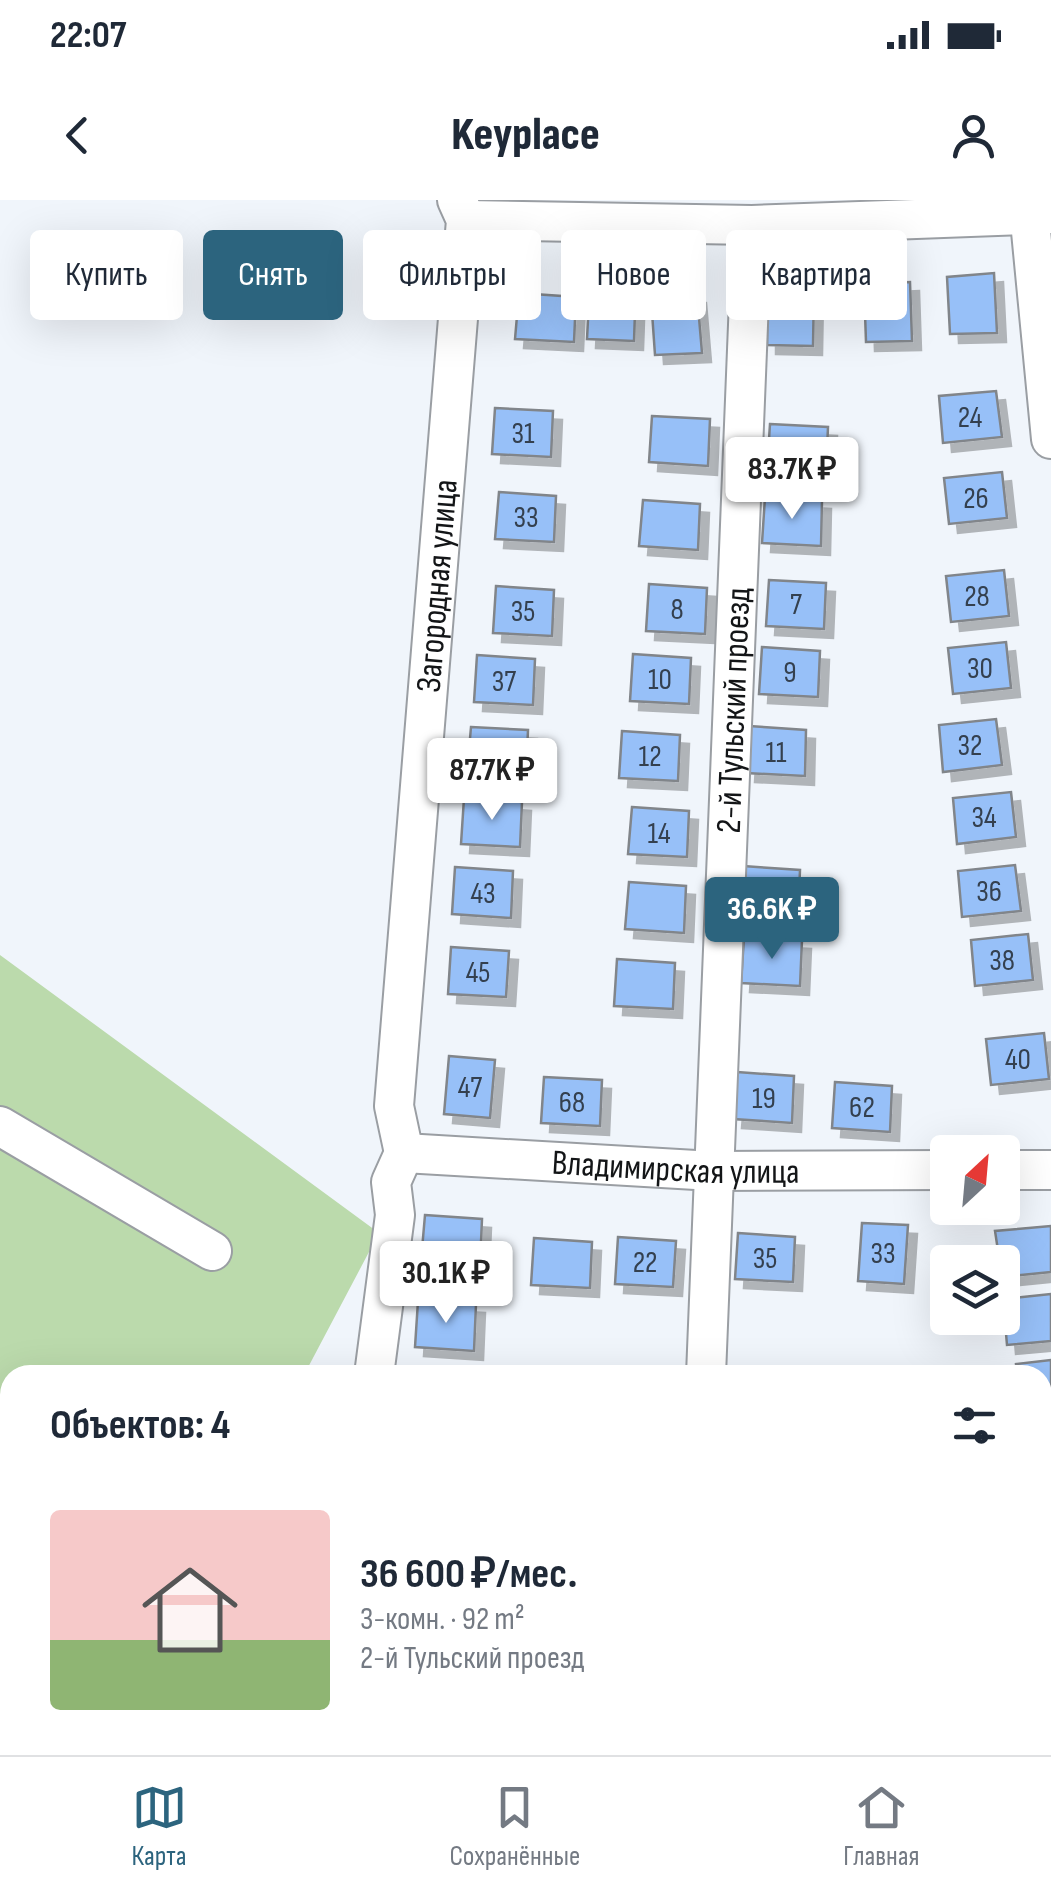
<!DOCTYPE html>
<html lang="ru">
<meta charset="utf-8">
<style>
:root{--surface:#fff;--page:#f2f2f3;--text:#1f2937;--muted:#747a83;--line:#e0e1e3;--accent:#2c647e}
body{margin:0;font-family:"Sofia Sans Condensed",sans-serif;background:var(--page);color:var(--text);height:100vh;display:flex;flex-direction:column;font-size:38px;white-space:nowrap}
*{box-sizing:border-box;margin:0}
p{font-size:32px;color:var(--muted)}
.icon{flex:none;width:55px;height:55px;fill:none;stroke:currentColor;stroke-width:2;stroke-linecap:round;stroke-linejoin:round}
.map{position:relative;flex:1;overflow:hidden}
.side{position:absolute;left:0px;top:1165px;width:1052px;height:390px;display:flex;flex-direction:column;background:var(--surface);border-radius:30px 30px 0 0;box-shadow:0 10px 40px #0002}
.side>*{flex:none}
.guide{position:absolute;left:30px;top:30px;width:992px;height:90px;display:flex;gap:20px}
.needle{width:65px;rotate:26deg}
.controls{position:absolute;left:930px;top:935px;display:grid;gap:20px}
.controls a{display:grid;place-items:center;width:90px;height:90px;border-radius:10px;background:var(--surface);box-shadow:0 10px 40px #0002;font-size:50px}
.price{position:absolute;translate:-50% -85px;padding:0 22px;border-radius:10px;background:#fff;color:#222;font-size:32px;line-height:65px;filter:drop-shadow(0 2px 5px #0008)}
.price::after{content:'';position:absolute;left:50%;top:60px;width:30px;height:22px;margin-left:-15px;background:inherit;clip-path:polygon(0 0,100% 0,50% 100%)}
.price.current{background:var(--accent);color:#fff}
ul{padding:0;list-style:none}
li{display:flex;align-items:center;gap:30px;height:250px;padding:0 50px}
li+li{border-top:2px solid var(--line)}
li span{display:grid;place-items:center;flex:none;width:280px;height:200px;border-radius:10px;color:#555}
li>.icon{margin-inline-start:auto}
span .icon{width:120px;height:120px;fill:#fffc;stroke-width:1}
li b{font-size:42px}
h2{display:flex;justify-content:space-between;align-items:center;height:120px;padding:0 50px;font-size:42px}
.pill{padding:0 35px;border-radius:10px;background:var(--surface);box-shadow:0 10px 40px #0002;font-size:35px;line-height:90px}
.pill.current{background:var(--accent);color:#fff}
.status{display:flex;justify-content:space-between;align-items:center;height:70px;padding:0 50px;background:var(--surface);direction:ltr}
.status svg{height:28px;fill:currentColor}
header{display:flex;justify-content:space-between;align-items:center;height:130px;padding:0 50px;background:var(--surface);font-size:45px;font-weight:800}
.menu{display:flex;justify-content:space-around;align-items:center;height:140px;border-top:2px solid var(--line);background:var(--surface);font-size:28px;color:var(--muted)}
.menu a{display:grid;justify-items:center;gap:5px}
.menu .current{color:var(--accent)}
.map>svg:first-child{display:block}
.garden{fill:#bbdaac}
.building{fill:#97c0f8;stroke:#81858a;stroke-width:2.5;filter:url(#shadow)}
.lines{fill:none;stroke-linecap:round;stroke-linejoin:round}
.minor-casing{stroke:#9a9ea3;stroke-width:42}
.minor{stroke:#fff;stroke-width:38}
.labels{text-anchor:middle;stroke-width:8;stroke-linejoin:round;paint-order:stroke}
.number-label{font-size:30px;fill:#34404f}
.street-label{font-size:35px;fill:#131517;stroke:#f0f5fb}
</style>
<div class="status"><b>22:07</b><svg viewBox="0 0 49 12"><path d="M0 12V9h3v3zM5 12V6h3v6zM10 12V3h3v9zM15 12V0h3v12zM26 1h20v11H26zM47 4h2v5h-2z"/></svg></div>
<header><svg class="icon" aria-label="back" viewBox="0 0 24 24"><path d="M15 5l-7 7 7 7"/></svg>Keyplace<svg class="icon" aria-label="person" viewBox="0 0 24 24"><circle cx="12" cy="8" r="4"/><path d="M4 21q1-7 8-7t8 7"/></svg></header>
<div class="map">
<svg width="1051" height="1555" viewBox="0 0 1051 1555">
<defs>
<filter id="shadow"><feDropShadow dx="9" dy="9" stdDeviation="0" flood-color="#0004"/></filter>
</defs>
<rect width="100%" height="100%" fill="#f0f5fb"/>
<path class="garden" d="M0,755l379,278 -75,142h-294v370h257l17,10h-284z"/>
<path class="building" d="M994,73l3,60 -47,1 -3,-57z
M590,81l46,2 -2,58 -47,-2z
M910,82l2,59 -46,1 -2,-58z
M767,87l47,1 -1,58 -46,-1z
M519,93l57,4 -2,45 -59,-3z
M697,94l5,59 -47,2 -4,-57z
M996,191l6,46 -59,6 -4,-47z
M495,208l58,3 -2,46 -59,-3z
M652,216l58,3 -2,47 -59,-4z
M770,224l58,3 -2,47 -59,-4z
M1002,272l5,46 -58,6 -5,-46z
M499,292l57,4 -2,46 -59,-3z
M765,297l57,3 -1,46 -59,-3z
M643,300l57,4 -2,46 -59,-4z
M1004,370l5,46 -58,6 -5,-46z
M769,380l57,3 -2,46 -58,-3z
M649,384l58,4 -2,46 -59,-3z
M496,386l58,4 -2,46 -59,-3z
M1006,442l5,46 -58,6 -5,-46z
M762,447l58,4 -2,46 -59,-3z
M633,454l58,4 -2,46 -59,-3z
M477,455l58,4 -2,46 -59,-3z
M996,519l6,46 -59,7 -4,-47z
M749,526l57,4 -1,46 -59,-3z
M471,527l57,3 -2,46 -59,-3z
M622,531l58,4 -2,46 -59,-3z
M1011,592l5,45 -59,7 -4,-46z
M464,598l58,4 -2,45 -59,-3z
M632,607l57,4 -2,46 -59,-3z
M1015,665l6,46 -59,6 -4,-46z
M743,666l57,4 -2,46 -59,-3z
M455,667l58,4 -2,47 -59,-4z
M629,682l57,4 -2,47 -59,-4z
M1028,734l5,46 -58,6 -4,-46z
M744,737l58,3 -2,46 -59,-3z
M451,747l58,4 -3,46 -58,-3z
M617,759l58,4 -2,46 -59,-3z
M1044,833l5,46 -58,6 -5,-46z
M449,856l46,4 -5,58 -46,-4z
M737,872l57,4 -2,47 -59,-4z
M544,877l58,3 -2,46 -59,-3z
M835,882l57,4 -2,46 -58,-4z
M425,1015l57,4 -2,46 -59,-4z
M862,1023l46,2 -4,59 -46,-3z
M1051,1026v46l-49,5 -7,-46z
M738,1033l57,4 -2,45 -58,-3z
M618,1037l58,4 -3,46 -58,-3z
M534,1038l58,4 -2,46 -59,-3z
M1051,1094v47l-44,4 -4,-46z
M418,1101l58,3 -2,47 -59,-4z
M1051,1160v47l-9,1v-33h-25l-1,-11z
M1051,1247v47h-9v-46z
M1051,1311v47l-9,1v-47z
M1051,1390v47l-9,1v-47z
M1051,1470v47l-9,1v-47z
M380,1545h58v10h-59z
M509,1545h59v6l-59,-3z
M599,1545h58v10h-58z"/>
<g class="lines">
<g class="minor-casing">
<g id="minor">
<path d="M1028,0l23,239"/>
<path d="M466,20l286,5 299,-11"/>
<path d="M0,926l212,125"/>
<path id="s1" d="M404,953l-10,-47 72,-886 -9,-20"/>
<path id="s2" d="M404,953l309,18 235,-1"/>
<path d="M1002,970h49"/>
<path d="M374,1175l21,-160 -4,-33 13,-29"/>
<path id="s3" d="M706,1175l46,-1150"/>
<path d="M0,1228l10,6"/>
<path d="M346,1555l1,-10"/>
<path d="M691,1555v-10"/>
</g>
</g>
<use href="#minor" class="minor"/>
</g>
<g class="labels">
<g class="number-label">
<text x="970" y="227">24</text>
<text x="523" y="243">31</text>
<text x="976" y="308">26</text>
<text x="526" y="327">33</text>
<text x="977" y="406">28</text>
<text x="796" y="414">7</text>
<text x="677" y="419">8</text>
<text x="523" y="421">35</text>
<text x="980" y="478">30</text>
<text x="790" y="482">9</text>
<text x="660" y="489">10</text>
<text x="504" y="491">37</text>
<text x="970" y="555">32</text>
<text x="776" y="562">11</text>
<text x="650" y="566">12</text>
<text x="984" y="627">34</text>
<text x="659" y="643">14</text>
<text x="989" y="701">36</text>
<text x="483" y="703">43</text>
<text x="1002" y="770">38</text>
<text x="478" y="782">45</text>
<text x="1018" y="869">40</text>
<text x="470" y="897">47</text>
<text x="764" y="908">19</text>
<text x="572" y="912">68</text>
<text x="862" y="917">62</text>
<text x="883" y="1063">33</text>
<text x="765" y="1068">35</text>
<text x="645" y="1072">22</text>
</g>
<g class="street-label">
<text dy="12" stroke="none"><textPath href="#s1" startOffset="570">Загородная улица</textPath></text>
<text dy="12" stroke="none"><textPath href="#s3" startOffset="665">2-й Тульский проезд</textPath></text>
<text dy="12" stroke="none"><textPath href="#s2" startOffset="272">Владимирская улица</textPath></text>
</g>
</g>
</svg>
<div class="controls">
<a><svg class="needle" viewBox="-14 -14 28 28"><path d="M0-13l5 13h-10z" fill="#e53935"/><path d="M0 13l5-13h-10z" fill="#747a83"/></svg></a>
<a><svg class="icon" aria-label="layers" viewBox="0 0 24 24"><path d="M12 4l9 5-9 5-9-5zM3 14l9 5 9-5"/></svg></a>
</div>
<b class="price" style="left:792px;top:322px">83.7K ₽</b>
<b class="price" style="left:492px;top:623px">87.7K ₽</b>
<b class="price current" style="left:772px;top:762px">36.6K ₽</b>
<b class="price" style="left:446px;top:1126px">30.1K ₽</b>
<div class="guide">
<a class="pill">Купить</a>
<a class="pill current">Снять</a>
<a class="pill">Фильтры</a>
<a class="pill">Новое</a>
<a class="pill">Квартира</a>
</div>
<section class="side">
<h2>Объектов: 4<svg class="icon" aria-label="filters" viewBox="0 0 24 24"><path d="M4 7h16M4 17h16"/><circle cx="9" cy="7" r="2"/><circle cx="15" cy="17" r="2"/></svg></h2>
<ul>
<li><span style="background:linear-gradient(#f6c9c9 65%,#8fb573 0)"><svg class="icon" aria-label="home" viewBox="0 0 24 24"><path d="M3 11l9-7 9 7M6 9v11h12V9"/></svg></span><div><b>36 600 ₽/мес.</b><p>3-комн. · 92 m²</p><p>2-й Тульский проезд</p></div></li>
</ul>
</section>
</div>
<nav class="menu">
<a class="current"><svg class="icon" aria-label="map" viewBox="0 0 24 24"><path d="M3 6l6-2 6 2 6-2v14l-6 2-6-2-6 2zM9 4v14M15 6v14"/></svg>Карта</a>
<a><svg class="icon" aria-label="saved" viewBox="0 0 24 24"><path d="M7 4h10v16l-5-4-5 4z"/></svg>Сохранённые</a>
<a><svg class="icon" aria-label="home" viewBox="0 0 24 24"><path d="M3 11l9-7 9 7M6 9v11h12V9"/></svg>Главная</a>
</nav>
